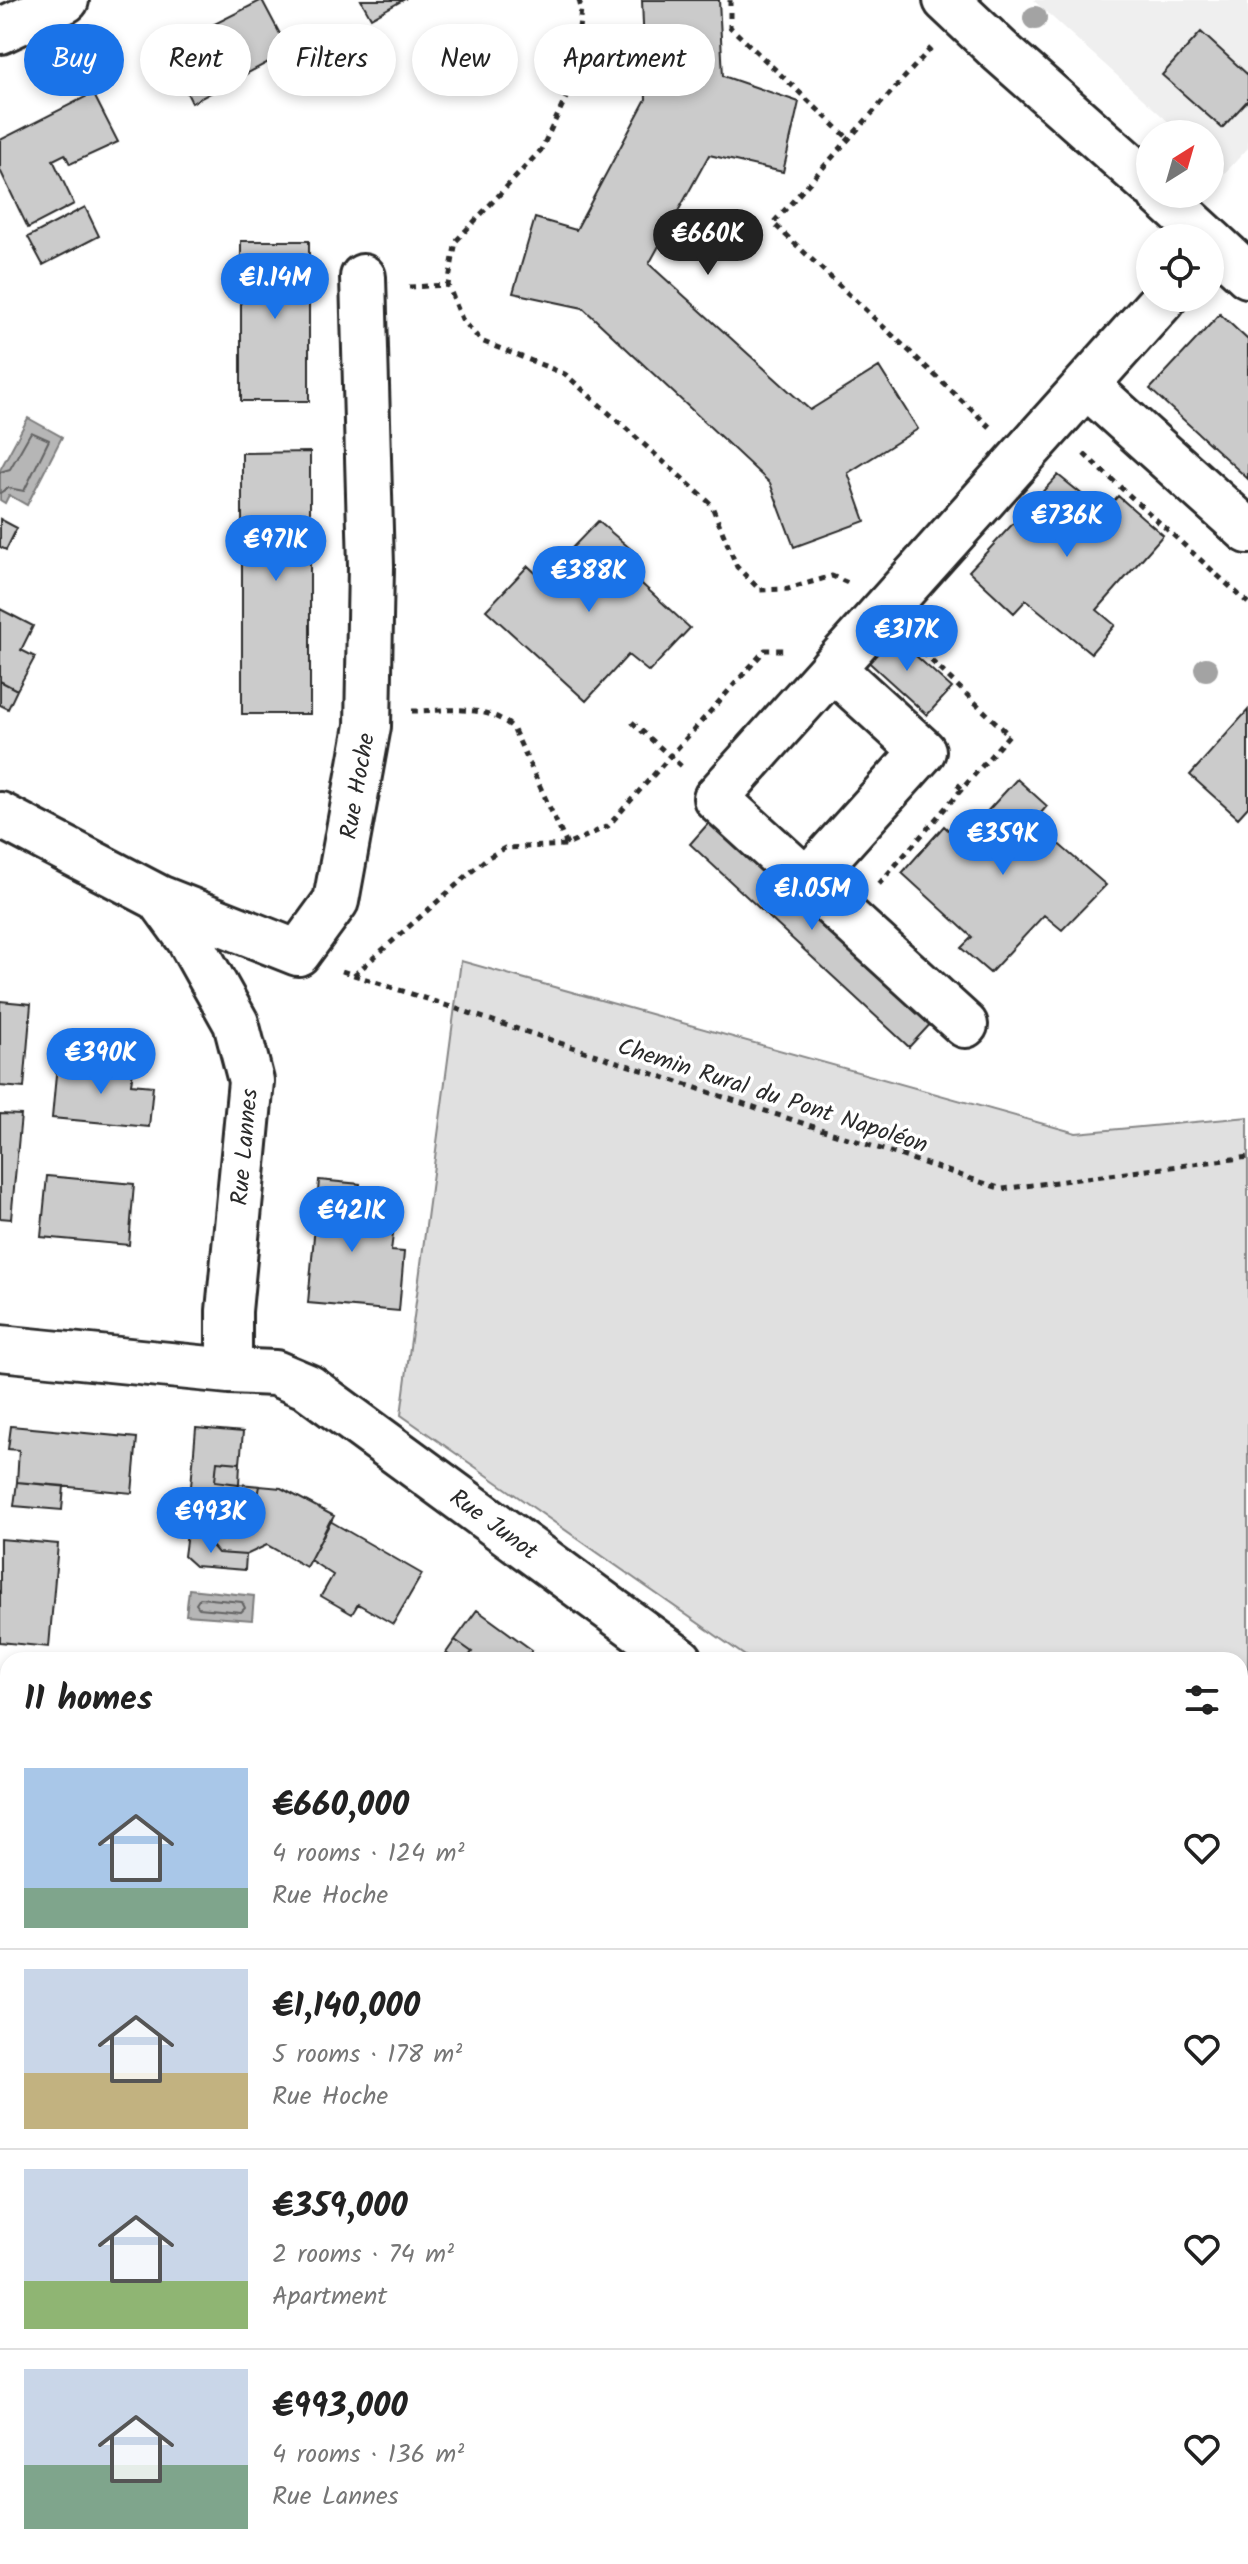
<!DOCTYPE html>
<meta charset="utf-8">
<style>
:root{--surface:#fff;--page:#f6f6f6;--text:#222;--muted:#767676;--line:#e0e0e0;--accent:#1a73e8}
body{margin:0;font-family:Kalam,sans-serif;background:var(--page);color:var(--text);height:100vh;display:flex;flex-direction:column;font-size:30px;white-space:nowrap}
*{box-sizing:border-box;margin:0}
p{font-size:26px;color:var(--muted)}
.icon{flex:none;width:44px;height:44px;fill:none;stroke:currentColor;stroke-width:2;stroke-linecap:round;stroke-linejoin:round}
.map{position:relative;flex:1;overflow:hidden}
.side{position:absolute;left:0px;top:1652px;width:1248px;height:912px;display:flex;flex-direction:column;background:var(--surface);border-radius:24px 24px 0 0;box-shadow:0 4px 12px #0003}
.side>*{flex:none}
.banner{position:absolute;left:24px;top:24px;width:800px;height:72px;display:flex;gap:16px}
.needle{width:52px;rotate:37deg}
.buttons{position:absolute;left:1136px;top:120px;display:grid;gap:16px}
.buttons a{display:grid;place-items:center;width:88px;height:88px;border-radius:50%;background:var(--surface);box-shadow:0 4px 12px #0003;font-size:40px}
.price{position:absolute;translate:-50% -68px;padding:0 18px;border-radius:28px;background:var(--accent);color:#fff;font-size:26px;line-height:52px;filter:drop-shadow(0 2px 4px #0008)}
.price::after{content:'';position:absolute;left:50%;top:48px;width:24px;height:18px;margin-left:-12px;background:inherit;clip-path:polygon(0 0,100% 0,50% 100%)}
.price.selected{background:#222;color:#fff}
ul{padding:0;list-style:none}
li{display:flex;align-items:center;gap:24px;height:200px;padding:0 24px}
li+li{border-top:2px solid var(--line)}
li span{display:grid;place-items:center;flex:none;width:224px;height:160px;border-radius:0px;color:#555}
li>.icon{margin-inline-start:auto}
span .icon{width:96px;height:96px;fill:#fffc;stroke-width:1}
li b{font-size:34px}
h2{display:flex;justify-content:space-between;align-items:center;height:96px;padding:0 24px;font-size:34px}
.pill{padding:0 28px;border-radius:36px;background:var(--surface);box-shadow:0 4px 12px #0003;font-size:28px;line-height:72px}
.pill.selected{background:var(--accent);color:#fff}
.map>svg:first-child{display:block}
.built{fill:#efefef}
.green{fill:#e0e0e0;stroke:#868686;stroke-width:2}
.water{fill:#b6b6b6;stroke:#7e7e7e;stroke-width:2}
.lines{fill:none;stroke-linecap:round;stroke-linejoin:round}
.shore{stroke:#636363;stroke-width:2}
.building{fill:#cbcbcb;stroke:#2b2b2b;stroke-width:2}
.minor-casing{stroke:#2b2b2b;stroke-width:50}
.path{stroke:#2b2b2b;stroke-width:5;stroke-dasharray:6 6;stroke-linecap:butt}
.minor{stroke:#fff;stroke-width:44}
.tree{fill:#a3a3a3}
.labels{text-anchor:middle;stroke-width:7;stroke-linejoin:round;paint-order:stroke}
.street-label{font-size:24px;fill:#2b2b2b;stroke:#fff}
</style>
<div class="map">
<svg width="1248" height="2564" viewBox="0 0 1248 2564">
<rect width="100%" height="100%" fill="#fff"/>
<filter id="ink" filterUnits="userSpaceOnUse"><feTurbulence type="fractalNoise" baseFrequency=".0125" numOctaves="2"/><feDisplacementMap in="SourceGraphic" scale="16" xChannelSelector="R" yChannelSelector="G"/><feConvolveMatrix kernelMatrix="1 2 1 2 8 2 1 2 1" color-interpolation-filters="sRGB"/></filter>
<g filter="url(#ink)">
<path class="built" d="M1033,0h215v148l-23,25 -15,-14v-25h-28z"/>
<path class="green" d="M461,961l615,172 172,-16v1447h-38l-7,-8h37v-896h-489l-350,-245z
M8,1942v614h1050l-11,8h-1047v-614z
M1073,2556h128l-9,8h-116z"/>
<path class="water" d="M28,418l34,19 -35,68 -18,-10 -4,8 -5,-3v-30z
M189,1589l65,7 -2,24 -66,-5z"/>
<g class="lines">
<path class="shore" d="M0,472l10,-3 21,-37 18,8 -25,51 -16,-3 -8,5
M200,1598l42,4 3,6 -4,4 -42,-4 -3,-4z"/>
</g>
<path class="building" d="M262,0l27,51 -97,52 -27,-54z
M361,0h42l-32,18z
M642,0h77l4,76 76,26 -16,70 -74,-17 -60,109 161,146 69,-43 39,62 -70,44 17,48 -71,26 -24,-64 -187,-175 -70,-15 22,-75 41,12 70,-131z
M1201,32l47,43v25l-26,28 -60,-53z
M93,93l25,49 -48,22 -5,-10 -12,6 21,44 -46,24 -28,-58v-30z
M85,207l14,29 -56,29 -15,-28z
M241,241h68v160h-68z
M1220,314l28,26v139l-98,-90z
M310,452v262h-68v-261z
M1058,475l46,37 14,-16 45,39 -66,75 18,15 -24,28 -65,-53 -12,13 -45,-42z
M0,519l17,9 -11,22 -6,-3z
M598,521l34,29 -13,13 71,65 -41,44 -21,-17 -42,46 -100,-91 42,-44 14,13z
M0,609l33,17 -12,24 14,7 -18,33 -17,-9z
M887,630l65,58 -25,27 -64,-58z
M0,681l17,9 -9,19 -8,-4z
M1248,710v97l-10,11 -48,-43z
M1017,779l30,27 -14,16 73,63 -44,45 -18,-15 -54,58 -29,-25 11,-11 -70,-64 42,-47 16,15z
M714,817l220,203 -25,27 -219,-203z
M0,1001l31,3 -7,84 -24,-2z
M57,1064l76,7 -2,13 22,2 -4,41 -97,-9z
M0,1114l21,1 -10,104 -11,-1z
M47,1176l87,8 -5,61 -88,-8z
M319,1180l41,4 -3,38 37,4 -3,25 13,1 -5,59 -91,-8z
M11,1426l126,12 -5,55 -115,-11 2,-32 -11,-1z
M196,1428l47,4 -3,31 -23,-2 -2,20 24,3 -1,10 20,2 2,-10 21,2 53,28 -28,51 -39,-22 -21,10 -28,-2 -15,-18 -16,-2z
M217,1461l23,2 -1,21 -24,-3z
M17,1482l47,4 -2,24 -48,-4z
M239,1484l21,2 -2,10 -20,-2z
M330,1521l92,53 -29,50 -35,-20 -6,10 -31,-18 12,-21 -23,-15z
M187,1533l16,2 15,18 28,2 -1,15 -50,-4 -11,-10z
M0,1539l58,5 -9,103 -49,-5z
M477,1610l55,40 -4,7 3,3h-65l6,-8 -17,-12z
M455,1640l17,12 -6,8h-10l-10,-7z
M0,1762l8,1v28l-8,-1z
M0,1790l8,1v87l-8,-1z"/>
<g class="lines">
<g class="minor-casing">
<path id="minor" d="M946,0l54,51 150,133
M0,31l66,-31
M1160,194l48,44
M1210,240l38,35
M1086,385l162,146
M0,815l159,83 139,55 38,-52 32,-175 3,-160 -8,-289
M806,881l117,-130 -91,-83
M159,898l30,41 47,84 15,58 -22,230v60
M965,1025l-249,-227 448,-500
M0,1348l229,23 46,2 33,14 372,273
M1245,2564l3,-3"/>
</g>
<path class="path" d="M579,0l2,8 -7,73 -33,69 -85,91 -8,44 14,34 19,22 84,33 146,130 26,63 23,23 28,-1 44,-13 16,7
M730,0v27l119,112
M931,48l-158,175 217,204
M409,287l39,-2
M1084,454l164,149
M914,644l95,91 -47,54 -8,-8
M412,711c34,0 75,-8 101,17l54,117
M632,722l51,46
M879,884l83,-95
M342,971l660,218 246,-32
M354,975l133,-117 18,-10 62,-3 41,-19 157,-176h21"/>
<use href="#minor" class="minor"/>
</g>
<g class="tree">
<circle cx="1035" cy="18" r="12"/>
<circle cx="1206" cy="669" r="12"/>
</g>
</g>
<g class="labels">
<g class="street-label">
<text transform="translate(357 786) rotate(-80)" y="8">Rue Hoche</text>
<text transform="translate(773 1095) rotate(18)" y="8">Chemin Rural du Pont Napoléon</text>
<text transform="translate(244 1147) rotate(-85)" y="8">Rue Lannes</text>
<text transform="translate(494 1524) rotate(36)" y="8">Rue Junot</text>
</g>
</g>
</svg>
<div class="buttons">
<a><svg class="needle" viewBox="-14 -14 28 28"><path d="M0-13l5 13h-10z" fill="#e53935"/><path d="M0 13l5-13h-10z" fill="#767676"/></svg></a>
<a><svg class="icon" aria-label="locate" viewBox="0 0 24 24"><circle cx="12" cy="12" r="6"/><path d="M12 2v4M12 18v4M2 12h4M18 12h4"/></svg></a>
</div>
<b class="price selected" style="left:708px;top:277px">€660K</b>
<b class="price" style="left:275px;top:321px">€1.14M</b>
<b class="price" style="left:1067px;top:559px">€736K</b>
<b class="price" style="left:276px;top:583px">€971K</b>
<b class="price" style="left:589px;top:614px">€388K</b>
<b class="price" style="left:907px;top:673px">€317K</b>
<b class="price" style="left:1003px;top:877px">€359K</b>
<b class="price" style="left:812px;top:932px">€1.05M</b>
<b class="price" style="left:101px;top:1096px">€390K</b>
<b class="price" style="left:352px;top:1254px">€421K</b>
<b class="price" style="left:211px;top:1555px">€993K</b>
<div class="banner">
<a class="pill selected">Buy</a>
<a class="pill">Rent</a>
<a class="pill">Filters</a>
<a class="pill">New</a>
<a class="pill">Apartment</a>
</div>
<section class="side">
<h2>11 homes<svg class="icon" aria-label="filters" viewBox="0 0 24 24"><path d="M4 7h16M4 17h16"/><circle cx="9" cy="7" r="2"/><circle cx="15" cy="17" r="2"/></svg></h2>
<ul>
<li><span style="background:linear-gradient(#a9c7e8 75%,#7fa58c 0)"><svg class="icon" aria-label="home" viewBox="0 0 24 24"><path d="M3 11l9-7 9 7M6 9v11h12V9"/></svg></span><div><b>€660,000</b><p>4 rooms · 124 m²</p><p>Rue Hoche</p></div><svg class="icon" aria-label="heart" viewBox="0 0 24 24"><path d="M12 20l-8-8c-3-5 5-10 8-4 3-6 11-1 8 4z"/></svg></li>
<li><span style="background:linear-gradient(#c9d6e8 65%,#c2b280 0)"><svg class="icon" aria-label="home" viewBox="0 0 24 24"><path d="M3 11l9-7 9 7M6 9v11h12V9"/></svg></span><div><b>€1,140,000</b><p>5 rooms · 178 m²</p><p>Rue Hoche</p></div><svg class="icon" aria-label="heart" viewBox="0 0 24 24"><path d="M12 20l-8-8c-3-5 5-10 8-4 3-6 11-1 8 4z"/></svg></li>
<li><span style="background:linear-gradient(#c9d6e8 70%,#8fb573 0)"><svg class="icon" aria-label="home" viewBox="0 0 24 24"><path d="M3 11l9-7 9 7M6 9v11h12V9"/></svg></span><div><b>€359,000</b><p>2 rooms · 74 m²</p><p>Apartment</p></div><svg class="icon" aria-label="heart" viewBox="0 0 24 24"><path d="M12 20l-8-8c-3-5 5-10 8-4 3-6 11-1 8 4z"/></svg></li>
<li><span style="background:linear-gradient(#c9d6e8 60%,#7fa58c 0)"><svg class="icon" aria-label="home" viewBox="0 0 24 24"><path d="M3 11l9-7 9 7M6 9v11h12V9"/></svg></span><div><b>€993,000</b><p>4 rooms · 136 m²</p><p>Rue Lannes</p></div><svg class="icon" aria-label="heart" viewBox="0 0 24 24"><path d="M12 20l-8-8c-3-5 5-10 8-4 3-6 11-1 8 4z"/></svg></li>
</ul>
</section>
</div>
